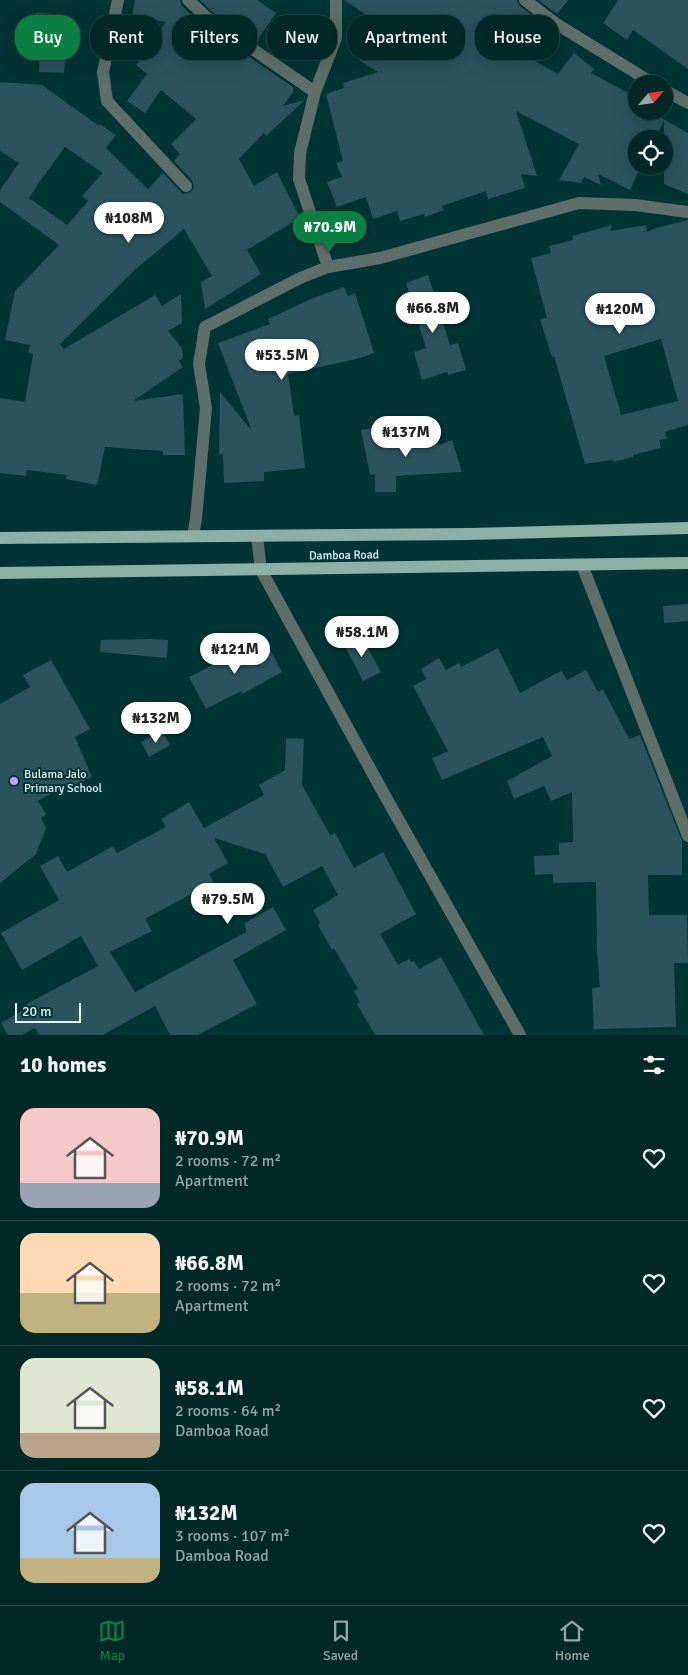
<!DOCTYPE html>
<meta charset="utf-8">
<style>
:root{--surface:#012727;--page:#0b2f2f;--text:#f1f3f6;--muted:#96a5a7;--line:#234444;--accent:#0b8043}
body{margin:0;font-family:Signika,sans-serif;background:var(--page);color:var(--text);height:100vh;display:flex;flex-direction:column;font-size:19px;white-space:nowrap}
*{box-sizing:border-box;margin:0}
p{font-size:16px;color:var(--muted)}
.icon{flex:none;width:28px;height:28px;fill:none;stroke:currentColor;stroke-width:2;stroke-linecap:round;stroke-linejoin:round}
.map{position:relative;height:1035px;overflow:hidden}
.side{display:flex;flex-direction:column;background:var(--surface);flex:1}
.side>*{flex:none}
.hud{position:absolute;left:15px;top:15px;width:659px;height:45px;display:flex;gap:10px}
.needle{width:32px;rotate:61deg}
.fabs{position:absolute;left:628px;top:75px;display:grid;gap:10px}
.fabs a{display:grid;place-items:center;width:45px;height:45px;border-radius:50%;background:var(--surface);box-shadow:0 5px 20px #0002,0 0 0 1px var(--line);font-size:25px}
.scale{position:absolute;left:15px;bottom:12px;width:66px;box-sizing:border-box;padding-left:5px;border:2px solid #def6f5;border-top:0;font-size:14px;line-height:18px;white-space:nowrap;color:#def6f5;-webkit-text-stroke:4px #013434;paint-order:stroke}
.price{position:absolute;translate:-50% -42px;padding:0 11px;border-radius:18px;background:#fff;color:#222;font-size:16px;line-height:32px;filter:drop-shadow(0 1px 2px #0008)}
.price::after{content:'';position:absolute;left:50%;top:30px;width:15px;height:11px;margin-left:-8px;background:inherit;clip-path:polygon(0 0,100% 0,50% 100%)}
.price.on{background:var(--accent);color:#fff}
ul{padding:0;list-style:none}
li{display:flex;align-items:center;gap:15px;height:125px;padding:0 20px}
li+li{border-top:1px solid var(--line)}
li span{display:grid;place-items:center;flex:none;width:140px;height:100px;border-radius:15px;color:#555}
li>.icon{margin-inline-start:auto}
span .icon{width:60px;height:60px;fill:#fffc;stroke-width:1}
li b{font-size:21px}
h2{display:flex;justify-content:space-between;align-items:center;height:60px;padding:0 20px;font-size:21px}
.chip{padding:0 18px;border-radius:20px;background:var(--surface);box-shadow:0 5px 20px #0002,0 0 0 1px var(--line);font-size:18px;line-height:45px}
.chip.on{background:var(--accent);color:#fff}
.tabs{display:flex;justify-content:space-around;align-items:center;height:70px;border-top:1px solid var(--line);background:var(--surface);font-size:14px;color:var(--muted)}
.tabs a{display:grid;justify-items:center;gap:2px}
.tabs .on{color:var(--accent)}
.map>svg:first-child{display:block}
.building{fill:#2a535e;fill-rule:evenodd}
.lines{fill:none;stroke-linecap:round;stroke-linejoin:round}
.minor{stroke:#5e6e68;stroke-width:12}
.tertiary{stroke:#5e6e68;stroke-width:12}
.primary{stroke:#8db0a4;stroke-width:12}
.poi-dot{fill:#d19dfe;stroke:#013434;stroke-width:2}
.labels{text-anchor:middle;stroke-width:4;stroke-linejoin:round;paint-order:stroke}
.street-label{font-size:12px;fill:#def6f5;stroke:#013434}
.poi-label{font-size:12px;fill:#def6f5;stroke:#013434;text-anchor:start}
</style>
<div class="map">
<svg width="688" height="1035" viewBox="0 0 688 1035">
<rect width="100%" height="100%" fill="#013434"/>
<path class="building" d="M135,0h45l2,6 19,18 92,63v5l-10,14 22,-6 -39,36 -2,-3 -25,26 15,27 23,-14 23,46 -53,32 14,24 -56,35 -4,-27 11,-6 -28,-47 -47,39 -77,76 4,5 91,-54 7,11 19,-12 1,29 -14,8 14,17 1,10 -4,3 4,6 -50,34 50,-7 2,61h-22v-4l-58,-4 -8,38 -31,-6 1,-4 -40,-5 -1,6 -26,-3v-75l25,4 8,-48 -5,-1 2,-8 -25,-5 10,-49 44,-46 -59,-43v-12l19,-27 -19,-12v-69l42,3 57,41 1,-2 16,11 -10,13 42,41 15,-16 20,21 8,-2 3,-4 -2,-8 -18,-19 6,-7 -9,-10 25,-25 -35,-29 -16,23 -18,-12 20,-27 -11,-9 23,-28 -3,-2 10,-13 -34,-6zM65,147l38,26 -21,23 6,5 -21,24 -38,-27 11,-17z
M200,0h57l19,13 -20,29 -45,-31z
M344,0h173l3,6 27,21 -21,29 32,18 16,-21 20,16 -3,4 45,24v14h13l39,22v61l-24,-10v-64l-9,19h-19v27h5l-11,24 -32,-16 3,11 -17,-8 -3,6 -22,-3 20,-36 -63,-33 21,65 -16,-2 4,14 -37,11 -2,-8 -44,15 2,4 -19,7 -1,-3 -24,7 -3,-10 -24,8 -7,-22 -29,10 -10,-25 15,-5 -6,-14 7,-2 -17,-67 18,-6 -1,-5 35,-11 -18,-11 5,-8 -1,-1 17,-27z
M538,0h30l-11,14z
M618,0h70v69l-55,-39 -6,10 -24,-17z
M36,13l18,1 -1,21 -18,-1z
M40,43l26,2 -2,28 -25,-1z
M688,220v205l-23,7 2,7 -8,1 2,8 -28,7v2l-20,5 -1,-2 -27,4 -31,-108 -2,1 -12,-38 7,-1 -16,-60 20,-5 -2,-7 24,-6 -1,-4 40,-11 -2,6 36,-6 1,7 9,-4zM661,339l17,62 -57,14 -17,-59z
M428,275l22,70 8,-2 8,27 -18,5 -1,-3 -25,8 -8,-28 12,-4 -20,-65z
M344,287l4,9 7,-3 19,60 -18,6 -68,15 6,42 5,-1 6,53 -41,4v9l-40,2 -1,-29h-4l1,-62 32,39 -34,-88 52,-19 -2,-5 45,-21z
M384,426l2,13 50,-2 3,8 13,-5 10,32 -66,4v16h-21v-18l-5,1 -9,-45z
M688,604v17l-24,2 -1,-17z
M151,639l17,1 -1,18 -67,-6 1,-12z
M341,639l23,2 17,31 -18,9z
M266,642l16,30 -40,22 -1,-3 -35,18 -17,-32 34,-17 -2,-4 16,-9 5,9z
M498,648l22,45 41,-22 6,9 19,-10 12,22 5,-3 26,50 11,-4 42,106v34h-34l1,40h38l1,48h-14l2,64 -82,2 -2,-41 8,-1 -3,-38 -1,-67 -43,1v-9l-18,1 -1,-19 25,-1v-12l14,-1 -1,-50 -21,9 -7,-15 -30,13 -7,-18 45,-25 -9,-19 -101,43 -10,-22 16,-7 -35,-65 13,-7 -5,-10 18,-11 7,12 13,-7 2,4z
M51,660l39,69 -15,8 17,40 -21,9 -1,-3 -32,18 8,13 -5,4 5,10 -10,26 -36,29v-179l30,-17 -7,-12z
M162,730l8,15 -21,12 -8,-15z
M286,738l18,1 -2,46 28,50 5,-2 19,35 29,-16 33,62 -36,20 18,31 11,-6 2,3 3,-1 5,8 22,-12 43,78h-109l-18,-31 3,-2 -6,-11 4,-2 -24,-41 -2,2 -14,-25 2,-2 -7,-13 25,-15 -16,-29 -39,21 -18,-33 -51,-16 14,25 -19,11 15,28 -29,-10 -50,27 7,12 -42,21 25,40 111,-60 -1,-9 28,-16 13,23 -53,30 24,44 -59,31h-28l-15,-29 -52,29h-64l-4,-7 -13,7h-14l-7,-12 24,-14 -2,-3 75,-40 -17,-30 -59,34 -21,-37 58,-33 -19,-34 18,-10 9,16 46,-26 4,7 49,-26 -5,-8 28,-17 15,26 60,-33 -5,-10 26,-15z"/>
<g class="lines">
<path class="minor" d="M118,0l-15,72 4,29 79,85
M188,0l18,17 109,75
M525,0l30,23 99,61
M664,90l24,13
M328,267l-29,-88 1,-26 15,-61 21,-54v-38
M193,535l3,-16 10,-111 -7,-44 6,-37 95,-49 28,-11 52,-9 199,-55 56,2 53,7
M582,565l106,271"/>
<path class="tertiary" d="M257,536l4,34 123,224 136,241"/>
<path class="primary" d="M0,538l469,-4 219,-6
M0,573l688,-10"/>
</g>
<circle class="poi-dot" cx="14" cy="781" r="5"/>
<g class="labels">
<g class="street-label">
<text transform="translate(344 555) rotate(-1)" y="4">Damboa Road</text>
</g>
<g class="poi-label">
<text x="24" y="778">Bulama Jalo<tspan x="24" dy="14">Primary School</tspan></text>
</g>
</g>
</svg>
<div class="fabs">
<a><svg class="needle" viewBox="-14 -14 28 28"><path d="M0-13l5 13h-10z" fill="#e53935"/><path d="M0 13l5-13h-10z" fill="#96a5a7"/></svg></a>
<a><svg class="icon" aria-label="locate" viewBox="0 0 24 24"><circle cx="12" cy="12" r="6"/><path d="M12 2v4M12 18v4M2 12h4M18 12h4"/></svg></a>
</div>
<div class="scale">20 m</div>
<b class="price" style="left:129px;top:244px">₦108M</b>
<b class="price on" style="left:330px;top:253px">₦70.9M</b>
<b class="price" style="left:433px;top:334px">₦66.8M</b>
<b class="price" style="left:620px;top:335px">₦120M</b>
<b class="price" style="left:282px;top:381px">₦53.5M</b>
<b class="price" style="left:406px;top:458px">₦137M</b>
<b class="price" style="left:362px;top:658px">₦58.1M</b>
<b class="price" style="left:235px;top:675px">₦121M</b>
<b class="price" style="left:156px;top:744px">₦132M</b>
<b class="price" style="left:228px;top:925px">₦79.5M</b>
<div class="hud">
<a class="chip on">Buy</a>
<a class="chip">Rent</a>
<a class="chip">Filters</a>
<a class="chip">New</a>
<a class="chip">Apartment</a>
<a class="chip">House</a>
</div>
</div>
<section class="side">
<h2>10 homes<svg class="icon" aria-label="filters" viewBox="0 0 24 24"><path d="M4 7h16M4 17h16"/><circle cx="9" cy="7" r="2"/><circle cx="15" cy="17" r="2"/></svg></h2>
<ul>
<li><span style="background:linear-gradient(#f6c9c9 75%,#9aa5b1 0)"><svg class="icon" aria-label="home" viewBox="0 0 24 24"><path d="M3 11l9-7 9 7M6 9v11h12V9"/></svg></span><div><b>₦70.9M</b><p>2 rooms · 72 m²</p><p>Apartment</p></div><svg class="icon" aria-label="heart" viewBox="0 0 24 24"><path d="M12 20l-8-8c-3-5 5-10 8-4 3-6 11-1 8 4z"/></svg></li>
<li><span style="background:linear-gradient(#ffd9b3 60%,#c2b280 0)"><svg class="icon" aria-label="home" viewBox="0 0 24 24"><path d="M3 11l9-7 9 7M6 9v11h12V9"/></svg></span><div><b>₦66.8M</b><p>2 rooms · 72 m²</p><p>Apartment</p></div><svg class="icon" aria-label="heart" viewBox="0 0 24 24"><path d="M12 20l-8-8c-3-5 5-10 8-4 3-6 11-1 8 4z"/></svg></li>
<li><span style="background:linear-gradient(#dfe7d0 75%,#b9a48a 0)"><svg class="icon" aria-label="home" viewBox="0 0 24 24"><path d="M3 11l9-7 9 7M6 9v11h12V9"/></svg></span><div><b>₦58.1M</b><p>2 rooms · 64 m²</p><p>Damboa Road</p></div><svg class="icon" aria-label="heart" viewBox="0 0 24 24"><path d="M12 20l-8-8c-3-5 5-10 8-4 3-6 11-1 8 4z"/></svg></li>
<li><span style="background:linear-gradient(#a9c7e8 75%,#c2b280 0)"><svg class="icon" aria-label="home" viewBox="0 0 24 24"><path d="M3 11l9-7 9 7M6 9v11h12V9"/></svg></span><div><b>₦132M</b><p>3 rooms · 107 m²</p><p>Damboa Road</p></div><svg class="icon" aria-label="heart" viewBox="0 0 24 24"><path d="M12 20l-8-8c-3-5 5-10 8-4 3-6 11-1 8 4z"/></svg></li>
</ul>
</section>
<nav class="tabs">
<a class="on"><svg class="icon" aria-label="map" viewBox="0 0 24 24"><path d="M3 6l6-2 6 2 6-2v14l-6 2-6-2-6 2zM9 4v14M15 6v14"/></svg>Map</a>
<a><svg class="icon" aria-label="saved" viewBox="0 0 24 24"><path d="M7 4h10v16l-5-4-5 4z"/></svg>Saved</a>
<a><svg class="icon" aria-label="home" viewBox="0 0 24 24"><path d="M3 11l9-7 9 7M6 9v11h12V9"/></svg>Home</a>
</nav>
